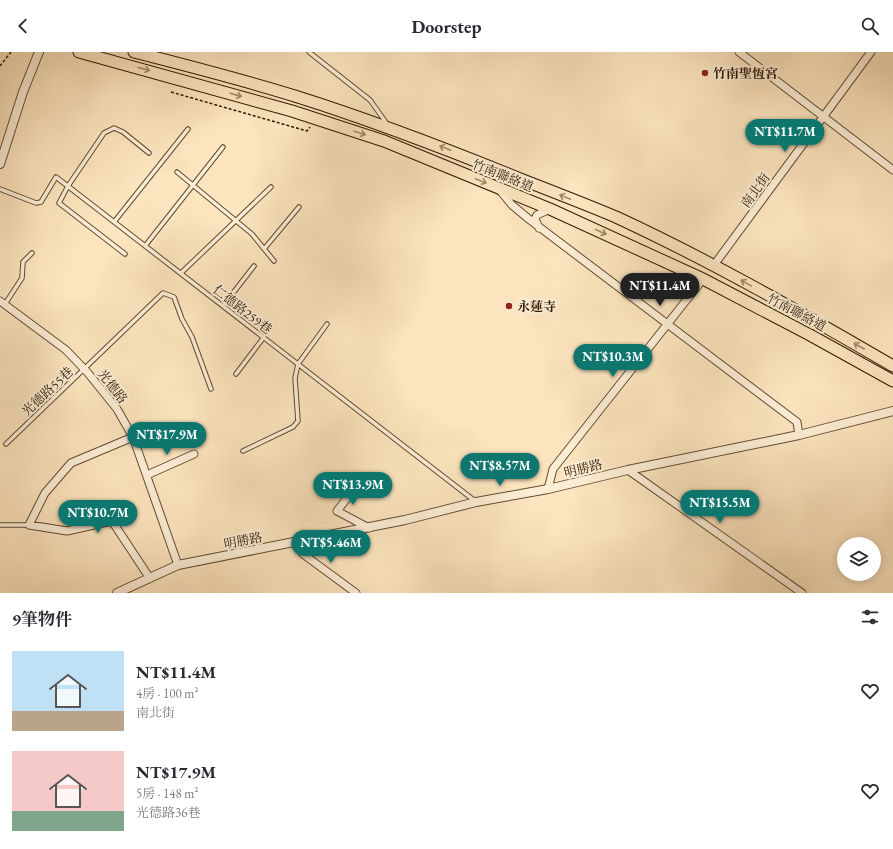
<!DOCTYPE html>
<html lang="zh-TW">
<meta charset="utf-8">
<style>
:root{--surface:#fff;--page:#f2f2f3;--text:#2b2b33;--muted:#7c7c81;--accent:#0f766e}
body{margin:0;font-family:"EB Garamond","Noto Serif TC",serif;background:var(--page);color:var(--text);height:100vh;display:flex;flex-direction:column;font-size:15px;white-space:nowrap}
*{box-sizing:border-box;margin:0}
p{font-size:13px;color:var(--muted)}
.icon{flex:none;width:22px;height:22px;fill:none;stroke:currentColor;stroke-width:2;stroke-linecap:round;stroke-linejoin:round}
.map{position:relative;height:541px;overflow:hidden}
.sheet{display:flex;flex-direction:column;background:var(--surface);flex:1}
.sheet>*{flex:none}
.tools{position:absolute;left:837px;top:485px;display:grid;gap:8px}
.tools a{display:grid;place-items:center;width:44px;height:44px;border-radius:50%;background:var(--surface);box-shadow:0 2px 10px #0003;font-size:20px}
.price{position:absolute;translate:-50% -34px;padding:0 9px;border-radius:14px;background:var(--accent);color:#fff;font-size:13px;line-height:26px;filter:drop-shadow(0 1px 2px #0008)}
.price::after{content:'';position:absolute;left:50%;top:24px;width:12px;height:9px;margin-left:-6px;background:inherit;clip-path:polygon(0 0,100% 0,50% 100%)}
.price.on{background:#222;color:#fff}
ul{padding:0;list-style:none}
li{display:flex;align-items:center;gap:12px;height:100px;padding:0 12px}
li span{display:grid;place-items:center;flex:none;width:112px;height:80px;border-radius:0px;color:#555}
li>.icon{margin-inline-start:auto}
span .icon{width:48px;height:48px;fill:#fffc;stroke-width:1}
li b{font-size:17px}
h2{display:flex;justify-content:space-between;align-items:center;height:48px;padding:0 12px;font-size:17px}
header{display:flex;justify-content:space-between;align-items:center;height:52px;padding:0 12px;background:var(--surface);font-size:18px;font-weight:700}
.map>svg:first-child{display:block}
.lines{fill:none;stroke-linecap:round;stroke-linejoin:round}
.service-casing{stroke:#624c30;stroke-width:5.5}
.minor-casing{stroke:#624c30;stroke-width:9}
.tertiary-casing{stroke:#624c30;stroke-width:10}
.primary-casing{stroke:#2f1900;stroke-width:13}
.path{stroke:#2f1900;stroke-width:1.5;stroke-dasharray:3 2;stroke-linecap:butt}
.service{stroke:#fcedd5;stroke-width:3.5}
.minor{stroke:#fcedd5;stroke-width:7}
.tertiary{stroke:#fcedd5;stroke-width:8}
.primary{stroke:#fbe4be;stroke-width:11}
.oneway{stroke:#9f8968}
.poi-dot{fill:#8f2418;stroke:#fcedd5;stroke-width:1.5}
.labels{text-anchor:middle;stroke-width:4;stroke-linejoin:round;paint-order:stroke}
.poi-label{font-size:13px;font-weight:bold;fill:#2f1900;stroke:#fcedd5;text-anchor:start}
.street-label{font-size:13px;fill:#2f1900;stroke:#fcedd5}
</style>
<header><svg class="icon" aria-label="back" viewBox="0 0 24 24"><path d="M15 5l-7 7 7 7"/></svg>Doorstep<svg class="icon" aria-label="search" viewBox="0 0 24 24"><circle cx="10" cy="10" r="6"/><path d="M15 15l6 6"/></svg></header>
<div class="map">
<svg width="893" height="541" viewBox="0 0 893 541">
<rect width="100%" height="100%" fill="#fbe4be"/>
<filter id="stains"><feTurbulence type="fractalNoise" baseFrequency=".005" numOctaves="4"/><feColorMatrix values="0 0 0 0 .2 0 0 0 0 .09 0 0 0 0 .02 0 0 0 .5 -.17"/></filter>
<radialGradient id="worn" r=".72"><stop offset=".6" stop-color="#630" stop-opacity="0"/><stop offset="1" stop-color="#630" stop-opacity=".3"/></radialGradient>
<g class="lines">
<g class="service-casing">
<path id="service" d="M309,0l61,48 17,24
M177,120l75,62 22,27
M0,137l36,14 5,-1 15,-25 419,324
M114,170l74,-93
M145,194l78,-99
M264,197l35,-42
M125,202l-66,-51 9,-17 36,-53 10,-5 9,4 26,21
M181,221l90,-86
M5,252l17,-26 1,-16 9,-9
M223,254l31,-40
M236,322l28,-37
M6,392l157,-151 11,4 8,22 10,18 19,52
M243,399l50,-24 5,-6 -3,-43 3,-14 29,-40
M0,473h29"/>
</g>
<g class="minor-casing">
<path id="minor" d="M739,0l154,118
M498,136l14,17 18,15 267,202 2,13
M539,176l-4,-9 2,-4 13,-6
M714,213l157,-213
M0,249l66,49 22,23 29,36 16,28 45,128
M133,385l-62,26 -26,30 -16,32 38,6 45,-10 37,56
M628,418l174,123
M147,423l47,-21
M362,427l-25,32 32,17
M548,437l5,-20 150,-190
M296,490l7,12 53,39"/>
</g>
<g class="tertiary-casing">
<path id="tertiary" d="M0,112l23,-72 16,-40
M117,541l61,-28 227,-45 71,-18 72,-13 80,-19 171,-35 94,-24"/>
</g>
<g class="primary-casing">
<path id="primary" d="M79,0l213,59 92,30 166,68 153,70 107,56 83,46
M134,0c55,14 110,28 164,45 76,24 151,53 225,83 31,12 62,24 93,37 95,44 186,96 277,149"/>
</g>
<path class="path" d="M0,14l11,-14
M171,40l136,39 3,-4"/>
<use href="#service" class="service"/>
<use href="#minor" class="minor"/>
<use href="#tertiary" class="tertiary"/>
<use href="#primary" class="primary"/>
</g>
<defs><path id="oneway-shaft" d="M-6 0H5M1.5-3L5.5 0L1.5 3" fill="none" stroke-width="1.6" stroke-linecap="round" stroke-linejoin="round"/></defs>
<g class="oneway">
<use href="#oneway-shaft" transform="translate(144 17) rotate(15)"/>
<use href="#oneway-shaft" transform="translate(236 43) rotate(16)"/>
<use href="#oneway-shaft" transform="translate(360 81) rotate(18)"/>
<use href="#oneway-shaft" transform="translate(445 96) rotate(-158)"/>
<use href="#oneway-shaft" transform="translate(481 129) rotate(22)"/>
<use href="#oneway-shaft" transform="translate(565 145) rotate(-158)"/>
<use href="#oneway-shaft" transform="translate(601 180) rotate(24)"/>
<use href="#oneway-shaft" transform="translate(746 231) rotate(-151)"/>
<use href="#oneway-shaft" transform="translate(859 294) rotate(-150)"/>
</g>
<g class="poi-dot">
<circle cx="705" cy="21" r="4"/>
<circle cx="509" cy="254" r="4"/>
</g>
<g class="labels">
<g class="poi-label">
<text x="713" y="26">竹南聖恆宮</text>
<text x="517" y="259">永蓮寺</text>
</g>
<g class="street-label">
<text transform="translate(503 123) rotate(22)" y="5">竹南聯絡道</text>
<text transform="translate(755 138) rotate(-54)" y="5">南北街</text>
<text transform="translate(243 257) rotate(38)" y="5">仁德路259巷</text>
<text transform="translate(797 260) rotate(28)" y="5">竹南聯絡道</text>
<text transform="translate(113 334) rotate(52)" y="5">光德路</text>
<text transform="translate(47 339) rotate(-43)" y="5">光德路55巷</text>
<text transform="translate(583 416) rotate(-14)" y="5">明勝路</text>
<text transform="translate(243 488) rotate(-11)" y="5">明勝路</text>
</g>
</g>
<rect width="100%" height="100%" filter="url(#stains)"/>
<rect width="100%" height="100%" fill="url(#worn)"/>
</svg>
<div class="tools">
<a><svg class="icon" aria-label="layers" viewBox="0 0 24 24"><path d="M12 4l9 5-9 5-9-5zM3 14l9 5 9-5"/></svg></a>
</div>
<b class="price" style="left:785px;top:101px">NT$11.7M</b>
<b class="price on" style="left:660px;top:255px">NT$11.4M</b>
<b class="price" style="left:613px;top:326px">NT$10.3M</b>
<b class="price" style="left:167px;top:404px">NT$17.9M</b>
<b class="price" style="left:500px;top:435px">NT$8.57M</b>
<b class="price" style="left:353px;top:454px">NT$13.9M</b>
<b class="price" style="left:720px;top:472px">NT$15.5M</b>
<b class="price" style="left:98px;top:482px">NT$10.7M</b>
<b class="price" style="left:331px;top:512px">NT$5.46M</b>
</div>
<section class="sheet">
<h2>9筆物件<svg class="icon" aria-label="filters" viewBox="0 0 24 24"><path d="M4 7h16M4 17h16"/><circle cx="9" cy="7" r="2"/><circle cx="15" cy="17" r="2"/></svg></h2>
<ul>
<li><span style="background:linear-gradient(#bfe0f5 75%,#b9a48a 0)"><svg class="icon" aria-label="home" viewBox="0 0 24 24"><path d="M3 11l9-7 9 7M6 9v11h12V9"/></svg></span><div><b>NT$11.4M</b><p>4房 · 100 m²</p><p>南北街</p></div><svg class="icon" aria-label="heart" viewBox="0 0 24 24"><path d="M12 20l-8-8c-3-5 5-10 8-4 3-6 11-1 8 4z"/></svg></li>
<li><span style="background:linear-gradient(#f6c9c9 75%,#7fa58c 0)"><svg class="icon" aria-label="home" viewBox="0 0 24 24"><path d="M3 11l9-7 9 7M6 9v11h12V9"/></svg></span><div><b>NT$17.9M</b><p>5房 · 148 m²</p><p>光德路36巷</p></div><svg class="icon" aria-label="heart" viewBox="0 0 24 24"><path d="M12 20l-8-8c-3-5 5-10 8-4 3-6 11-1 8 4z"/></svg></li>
</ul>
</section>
